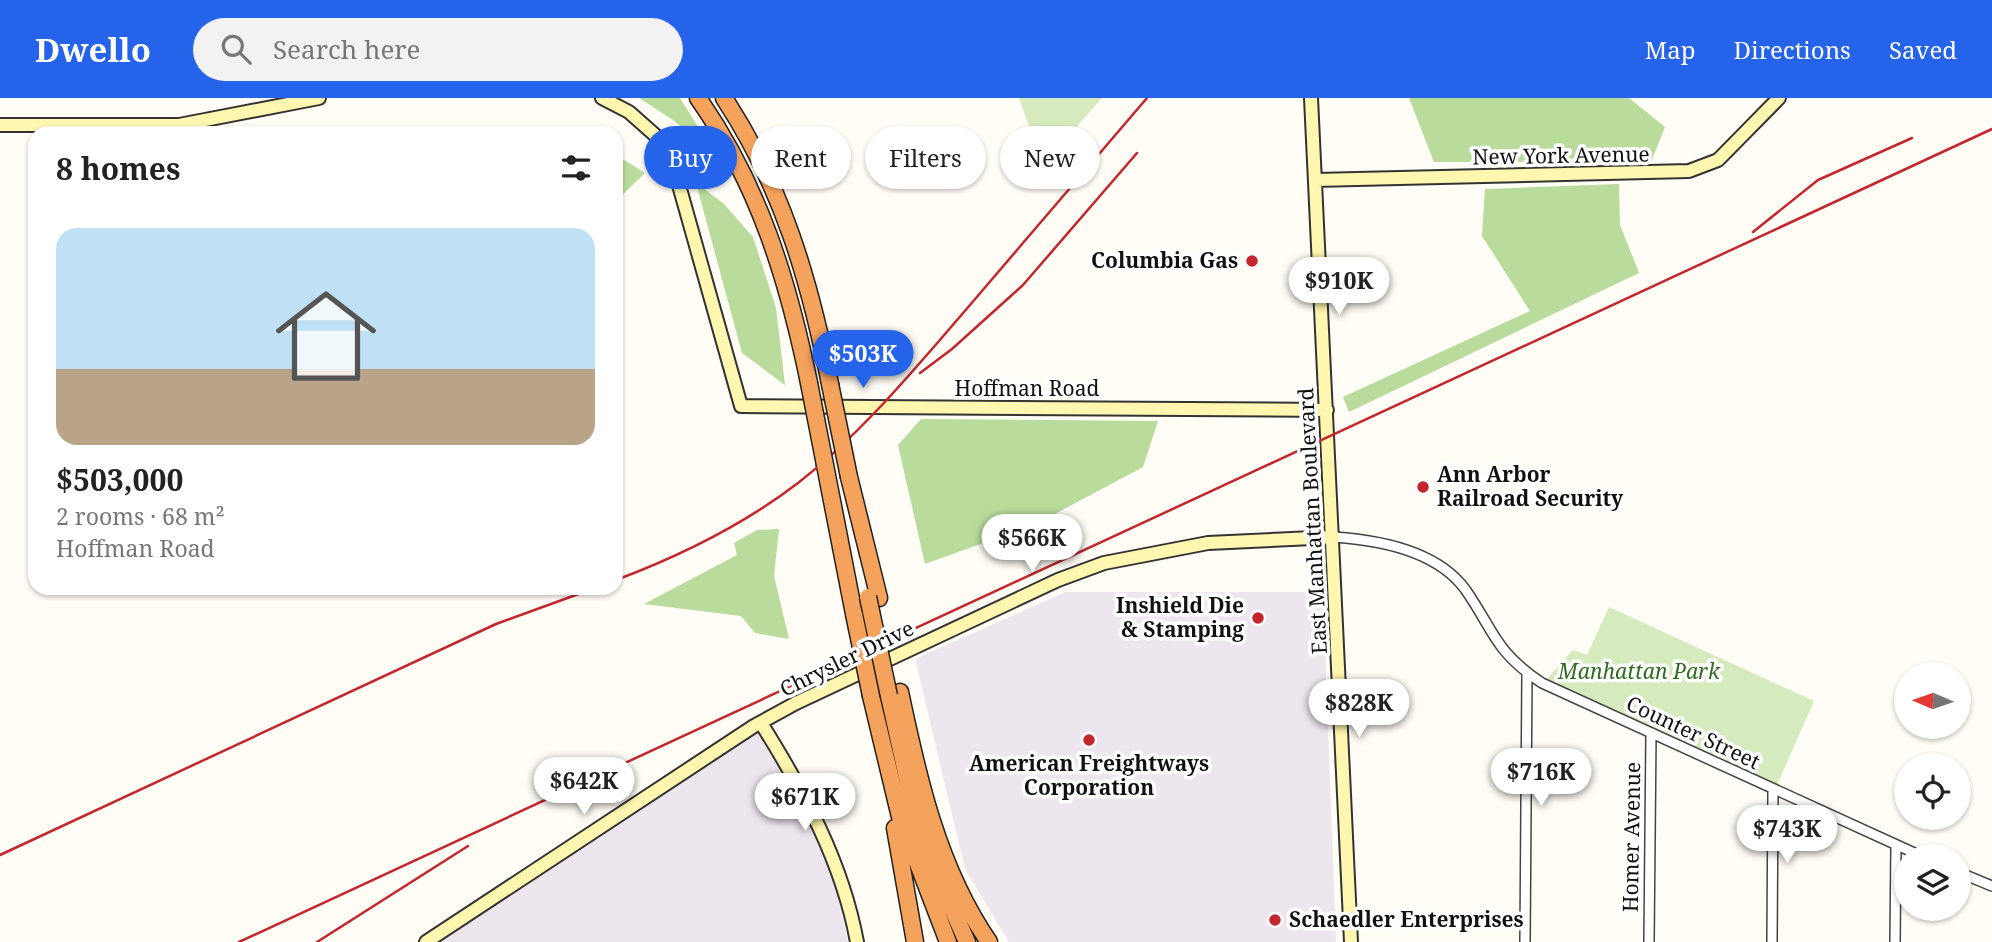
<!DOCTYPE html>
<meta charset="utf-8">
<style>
:root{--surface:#fff;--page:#f2f2f2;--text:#222;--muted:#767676;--accent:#2563eb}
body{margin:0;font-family:"Noto Serif",serif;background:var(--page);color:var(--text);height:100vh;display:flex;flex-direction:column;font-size:26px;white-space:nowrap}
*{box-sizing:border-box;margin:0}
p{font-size:23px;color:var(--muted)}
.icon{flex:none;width:38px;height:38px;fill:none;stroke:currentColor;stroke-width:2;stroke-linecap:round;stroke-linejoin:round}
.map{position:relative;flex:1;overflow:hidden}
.panel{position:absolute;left:28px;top:28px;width:595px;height:469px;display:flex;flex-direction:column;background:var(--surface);border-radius:21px;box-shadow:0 2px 5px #0004}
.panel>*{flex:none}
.guide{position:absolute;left:644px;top:28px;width:665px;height:63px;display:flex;gap:14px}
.needle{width:46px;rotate:272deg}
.controls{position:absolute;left:1894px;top:564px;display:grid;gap:14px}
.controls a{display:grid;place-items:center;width:77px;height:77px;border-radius:50%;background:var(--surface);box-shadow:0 2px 5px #0004;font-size:35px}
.price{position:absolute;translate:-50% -60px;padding:0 16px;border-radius:24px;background:#fff;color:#222;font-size:23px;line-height:46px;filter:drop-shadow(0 2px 4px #0008)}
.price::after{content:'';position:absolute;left:50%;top:42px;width:21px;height:16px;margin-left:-10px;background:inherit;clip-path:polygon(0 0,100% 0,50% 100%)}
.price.on{background:var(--accent);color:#fff}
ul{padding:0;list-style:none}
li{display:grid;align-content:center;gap:14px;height:371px;padding:0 28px}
li span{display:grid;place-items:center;height:217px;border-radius:21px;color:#555}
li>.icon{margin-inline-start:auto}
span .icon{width:126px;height:126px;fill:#fffc;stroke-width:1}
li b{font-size:30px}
h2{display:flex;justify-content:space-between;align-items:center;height:84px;padding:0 28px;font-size:30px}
.chip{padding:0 24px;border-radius:32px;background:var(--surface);box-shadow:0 2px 5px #0004;font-size:24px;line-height:63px}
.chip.on{background:var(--accent);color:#fff}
header{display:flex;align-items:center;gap:42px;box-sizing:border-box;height:98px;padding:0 35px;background:var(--accent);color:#fff}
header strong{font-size:33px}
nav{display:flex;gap:38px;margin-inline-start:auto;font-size:24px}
.search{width:490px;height:63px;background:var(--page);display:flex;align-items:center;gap:18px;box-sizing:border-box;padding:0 24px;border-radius:38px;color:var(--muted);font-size:26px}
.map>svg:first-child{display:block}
.industrial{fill:#eee6ef}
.green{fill:#d5ebbd}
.forest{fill:#b9dc9c}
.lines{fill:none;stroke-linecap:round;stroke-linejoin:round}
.street-casing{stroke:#444;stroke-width:12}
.secondary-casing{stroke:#333;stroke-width:16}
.highway-casing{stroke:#222;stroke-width:19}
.street{stroke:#fff;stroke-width:9}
.secondary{stroke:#fff6b0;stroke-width:12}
.highway{stroke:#f5a25d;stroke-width:16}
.rail{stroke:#c4262e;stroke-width:2.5}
.highway-bridge-casing{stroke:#222;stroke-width:19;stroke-linecap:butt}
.highway-bridge{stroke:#f5a25d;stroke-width:16}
.poi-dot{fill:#c4262e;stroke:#fff;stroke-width:2.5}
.labels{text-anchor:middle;stroke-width:7;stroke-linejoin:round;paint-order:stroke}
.street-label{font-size:21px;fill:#111;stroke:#fff}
.poi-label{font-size:21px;font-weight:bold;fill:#111;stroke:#fff;text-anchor:end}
.park-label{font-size:21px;font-style:italic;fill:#2f6b1f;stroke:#fff}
</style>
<header>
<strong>Dwello</strong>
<div class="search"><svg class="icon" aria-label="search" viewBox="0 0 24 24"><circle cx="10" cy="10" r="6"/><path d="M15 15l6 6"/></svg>Search here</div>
<nav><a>Map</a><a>Directions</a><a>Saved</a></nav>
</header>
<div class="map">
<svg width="1992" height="844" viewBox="0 0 1992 844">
<rect width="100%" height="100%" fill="#fffdf5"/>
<path class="industrial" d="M1065,494h258l13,350h-327l-44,-73 -50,-210z
M754,628l48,82 20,43 15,42 11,49h-422z"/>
<path class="green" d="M1019,0h83l-59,67z
M1609,509l205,94 -37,84 -232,-104 28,-31 14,5z"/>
<path class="forest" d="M639,0h41l37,59 -44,-37z
M1409,0h220l36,29 -14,35h-217z
M616,57l29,18 -29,28z
M696,85l27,20 30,34 23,71 9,77 -43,-32z
M1619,86l1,41 19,48 -290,139 -6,-15 187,-86 -48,-75 3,-47z
M921,321l237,2 -15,46 -107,57 -111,40 -27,-119z
M779,431l-5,47 15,63 -34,-6 -14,-17 -97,-12 93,-49 -3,-12 23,-13z"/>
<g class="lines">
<g class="street-casing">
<path id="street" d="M1334,439c45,3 102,13 131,52 30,43 29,62 77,94l379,173
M1958,774l34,14
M1525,844l2,-269
M1649,844l2,-209
M1772,844l1,-153
M1895,844l1,-97"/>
</g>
<g class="secondary-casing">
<path id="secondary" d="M602,0l27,14 26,23 20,36 66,235 586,4
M1311,0l40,844
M0,27h179l140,-27
M1315,82l374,-9 29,-11 61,-62
M761,625c43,69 81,138 96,219
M426,844l328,-216 42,-23 262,-123 46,-17 104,-20 126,-6"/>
</g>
<g class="highway-casing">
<path id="highway" d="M698,0c61,87 90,182 111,285
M724,0c58,88 86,183 106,286
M825,367l29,149
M849,379l30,121
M900,594c18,86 38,176 89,250
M871,598l29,121 48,125
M889,598l26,117 18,52 34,77
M895,730l20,114"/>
</g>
<use href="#street" class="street"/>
<use href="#secondary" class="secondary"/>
<use href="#highway" class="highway"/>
<path class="rail" d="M1753,134l65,-52 94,-42
M920,275l32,-24 71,-64 114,-132
M616,482c64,-24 127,-55 182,-97 63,-49 114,-111 166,-171 61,-71 122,-143 183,-214
M0,757l496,-231 99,-36
M239,844l1753,-813
M317,844l151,-96"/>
<g class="highway-bridge-casing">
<path id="highway-bridge" d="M809,285l16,82
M830,286l19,93
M868,499l21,99
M854,516l17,82"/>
</g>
<use href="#highway-bridge" class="highway-bridge"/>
</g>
<g class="poi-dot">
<circle cx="1252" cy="163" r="7"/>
<circle cx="1423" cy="389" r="7"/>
<circle cx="1258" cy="520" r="7"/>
<circle cx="1089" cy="642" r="7"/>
<circle cx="1275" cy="822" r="7"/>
</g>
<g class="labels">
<g class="street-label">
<text transform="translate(1561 58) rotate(-1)" y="7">New York Avenue</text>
<text x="1027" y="298">Hoffman Road</text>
<text transform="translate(1313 423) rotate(-93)" y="7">East Manhattan Boulevard</text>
<text transform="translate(847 561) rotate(-26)" y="7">Chrysler Drive</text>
<text transform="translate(1693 635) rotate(25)" y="7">Counter Street</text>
<text transform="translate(1632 739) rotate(-89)" y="7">Homer Avenue</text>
</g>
<g class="poi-label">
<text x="1238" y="170">Columbia Gas</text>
<text x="1437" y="384" text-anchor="start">Ann Arbor<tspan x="1437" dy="24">Railroad Security</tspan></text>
<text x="1244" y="515">Inshield Die<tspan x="1244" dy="24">&amp; Stamping</tspan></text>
<text x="1089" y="673" text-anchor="middle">American Freightways<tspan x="1089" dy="24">Corporation</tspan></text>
<text x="1289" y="829" text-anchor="start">Schaedler Enterprises</text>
</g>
<g class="park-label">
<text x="1639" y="581">Manhattan Park</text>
</g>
</g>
</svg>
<div class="controls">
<a><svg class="needle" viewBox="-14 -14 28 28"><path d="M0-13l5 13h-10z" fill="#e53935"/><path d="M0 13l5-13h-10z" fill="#767676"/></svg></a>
<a><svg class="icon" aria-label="locate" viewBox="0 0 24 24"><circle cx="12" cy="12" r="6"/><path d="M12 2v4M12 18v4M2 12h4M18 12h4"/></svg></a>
<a><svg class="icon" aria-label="layers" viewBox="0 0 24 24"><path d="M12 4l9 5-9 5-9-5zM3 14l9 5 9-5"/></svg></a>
</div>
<b class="price" style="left:1339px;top:219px">$910K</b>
<b class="price on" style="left:863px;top:292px">$503K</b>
<b class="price" style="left:1032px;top:476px">$566K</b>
<b class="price" style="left:1359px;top:641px">$828K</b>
<b class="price" style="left:1541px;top:710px">$716K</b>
<b class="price" style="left:584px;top:719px">$642K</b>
<b class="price" style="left:805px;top:735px">$671K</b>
<b class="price" style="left:1787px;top:767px">$743K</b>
<div class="guide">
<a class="chip on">Buy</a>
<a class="chip">Rent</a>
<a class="chip">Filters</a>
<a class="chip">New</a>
</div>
<section class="panel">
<h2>8 homes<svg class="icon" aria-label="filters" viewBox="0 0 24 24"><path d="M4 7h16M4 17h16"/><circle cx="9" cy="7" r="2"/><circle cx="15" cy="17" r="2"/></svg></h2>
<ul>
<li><span style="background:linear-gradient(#bfe0f5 65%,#b9a48a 0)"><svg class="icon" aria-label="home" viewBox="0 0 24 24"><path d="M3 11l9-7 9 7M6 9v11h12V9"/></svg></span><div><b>$503,000</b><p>2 rooms · 68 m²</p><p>Hoffman Road</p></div></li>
</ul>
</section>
</div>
